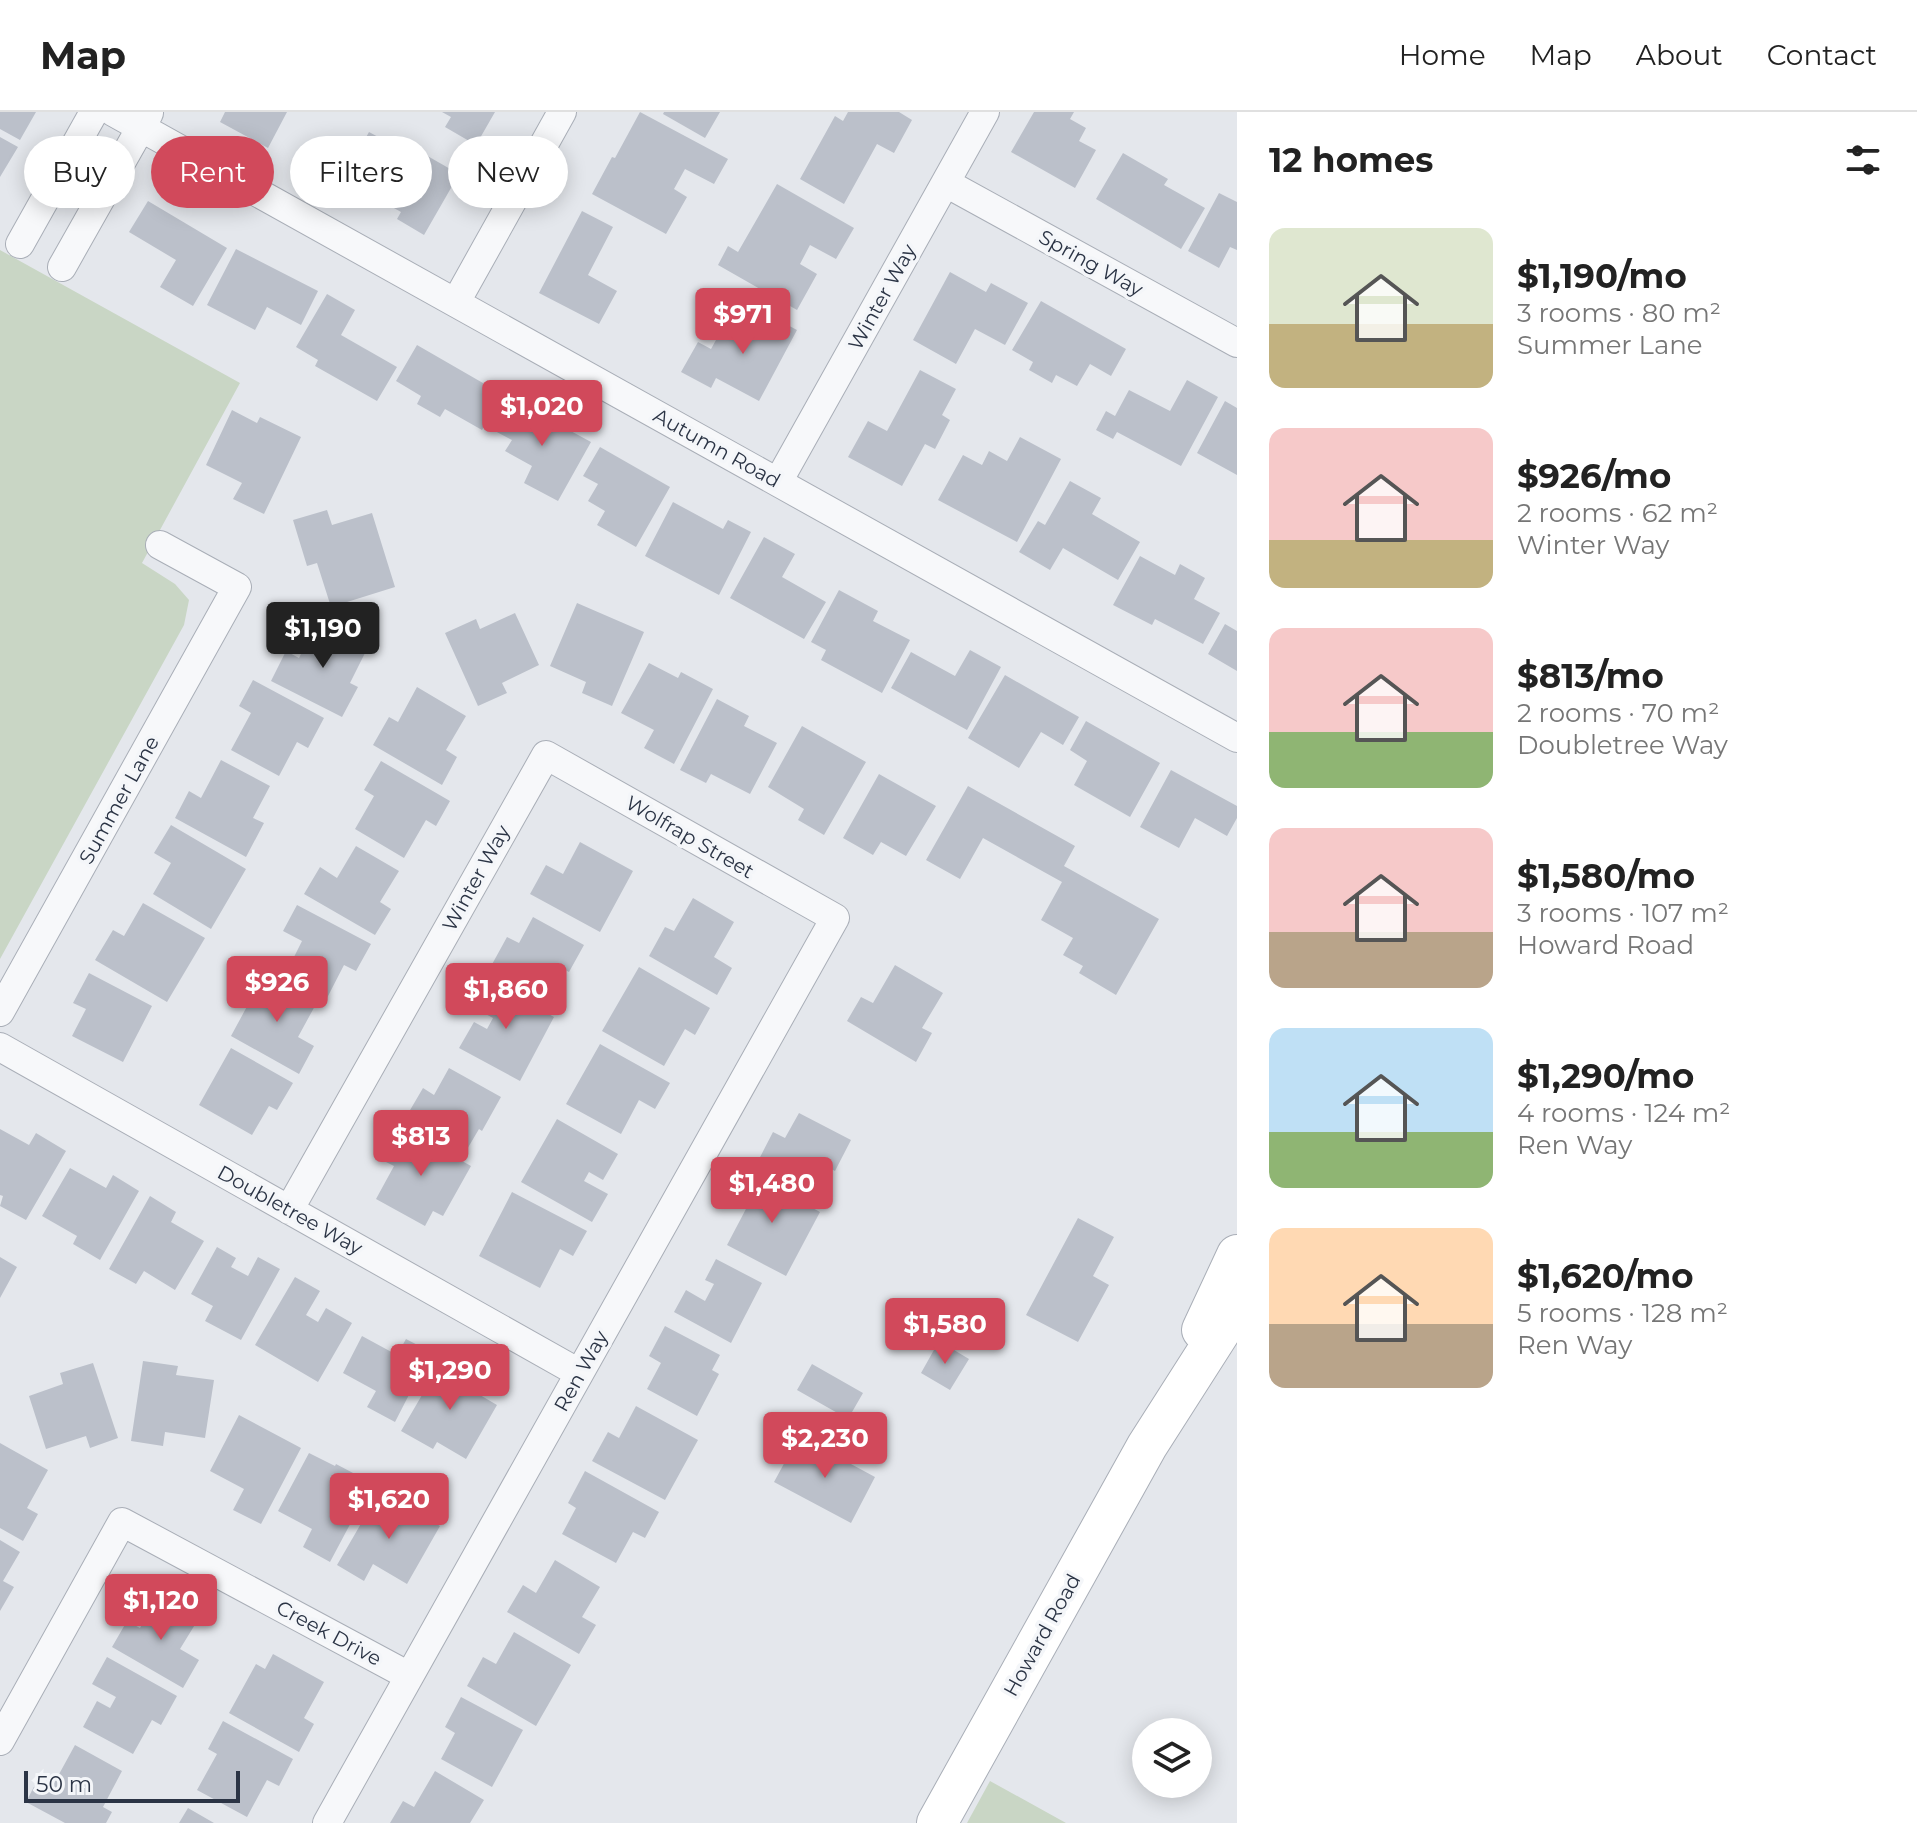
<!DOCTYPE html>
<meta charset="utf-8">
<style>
:root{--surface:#fff;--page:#f2f2f2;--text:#222;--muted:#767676;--line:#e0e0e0;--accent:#d1495b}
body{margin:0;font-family:Montserrat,sans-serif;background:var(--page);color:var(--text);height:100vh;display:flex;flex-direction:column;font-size:30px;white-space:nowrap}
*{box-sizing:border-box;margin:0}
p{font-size:26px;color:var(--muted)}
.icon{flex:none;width:44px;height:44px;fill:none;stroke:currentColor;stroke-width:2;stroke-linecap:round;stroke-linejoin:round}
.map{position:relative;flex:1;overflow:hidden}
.drawer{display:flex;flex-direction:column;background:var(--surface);width:680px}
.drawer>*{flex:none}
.top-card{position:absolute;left:24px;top:24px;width:760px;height:72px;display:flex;gap:16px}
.buttons{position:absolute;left:1132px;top:1606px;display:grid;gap:16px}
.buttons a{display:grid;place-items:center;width:80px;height:80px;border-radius:50%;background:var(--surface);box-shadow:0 4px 20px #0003;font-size:40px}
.scale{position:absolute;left:24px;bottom:20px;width:216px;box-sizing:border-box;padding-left:8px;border:4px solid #2b3445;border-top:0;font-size:22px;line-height:28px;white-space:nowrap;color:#2b3445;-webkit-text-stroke:6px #f4f6f9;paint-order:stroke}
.price{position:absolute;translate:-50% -68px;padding:0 18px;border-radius:8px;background:var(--accent);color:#fff;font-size:26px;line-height:52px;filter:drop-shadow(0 2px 4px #0008)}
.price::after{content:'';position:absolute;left:50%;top:48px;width:24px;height:18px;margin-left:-12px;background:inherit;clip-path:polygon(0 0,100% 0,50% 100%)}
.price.active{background:#222;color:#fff}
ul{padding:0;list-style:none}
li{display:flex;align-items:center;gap:24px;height:200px;padding:0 32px}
li span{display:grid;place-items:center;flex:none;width:224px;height:160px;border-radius:16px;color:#555}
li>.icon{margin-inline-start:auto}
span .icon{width:96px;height:96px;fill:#fffc;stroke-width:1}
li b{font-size:34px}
h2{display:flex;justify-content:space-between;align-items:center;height:96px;padding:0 32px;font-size:34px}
.tag{padding:0 28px;border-radius:36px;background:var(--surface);box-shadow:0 4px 20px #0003;font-size:28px;line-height:72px}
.tag.active{background:var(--accent);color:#fff}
header{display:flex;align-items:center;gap:48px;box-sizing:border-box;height:112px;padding:0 40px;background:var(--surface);border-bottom:2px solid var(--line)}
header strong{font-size:38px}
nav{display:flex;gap:44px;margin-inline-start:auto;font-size:28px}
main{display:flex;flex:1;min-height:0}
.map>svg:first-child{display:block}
.green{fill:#c9d6c5}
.building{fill:#bbc0ca}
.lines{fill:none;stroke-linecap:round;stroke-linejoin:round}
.minor-casing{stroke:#a9aeb7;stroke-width:30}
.secondary-casing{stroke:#a9aeb7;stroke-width:42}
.minor{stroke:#f7f8fa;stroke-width:28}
.secondary{stroke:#fff;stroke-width:40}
.labels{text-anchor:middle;stroke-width:7;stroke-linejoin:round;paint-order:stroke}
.street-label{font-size:20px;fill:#2b3445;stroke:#f4f6f9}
</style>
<header>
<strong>Map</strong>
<nav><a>Home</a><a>Map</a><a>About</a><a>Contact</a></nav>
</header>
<main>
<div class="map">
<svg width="1237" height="1711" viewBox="0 0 1237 1711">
<rect width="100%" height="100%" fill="#e4e7ec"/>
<path class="green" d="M0,138l240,133 -98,180 33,21 14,16 -5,25 -184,334z
M990,1669l76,42h-99z"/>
<path class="building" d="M0,0h36l-16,28 -20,-11z
M225,0h62l-19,36 -48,-26z
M442,0h53l-19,33 -31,-18 6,-10z
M640,0l88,47 -14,25 -29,-15 -11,20 13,8 -21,37 -74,-40 20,-37 3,1z
M664,0h56l-15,26 -42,-24z
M848,0h51l13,8 -18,33 -17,-9 -33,60 -44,-25 35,-63 8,5z
M1034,0h40l-4,7 16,9 -7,13 17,9 -21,38 -64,-36z
M369,20l37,20 4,-6 49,28 -35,61 -27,-16 4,-7 -58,-33z
M0,25l18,10 -18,30z
M1123,41l45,26 -4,6 41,23 -24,41 -85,-50z
M777,72l77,44 -18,31 -26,-14 -10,19 17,10 -20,36 -79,-45 10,-19 10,6z
M1219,81l18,9v48l-7,-3 -11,21 -31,-17z
M148,89l79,47 -34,58 -33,-19 16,-27 -47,-28z
M582,99l31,16 -25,48 29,16 -18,33 -60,-31z
M236,137l82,42 -17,34 -34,-18 -12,23 -48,-25z
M950,160l36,20 5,-9 37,20 -23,42 -30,-16 -19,35 -43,-24z
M327,182l28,16 -14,25 56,32 -20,34 -62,-35 3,-6 -22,-13z
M1041,189l85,48 -15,27 -21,-12 -13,22 -21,-11 -4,8 -23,-13 4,-8 -21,-12z
M759,198l38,20 -38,71 -43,-23 -5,10 -30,-16 17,-30 13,7 15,-27 21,11z
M417,233l85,49 -20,36 -37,-21 -5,8 -23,-13 4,-8 -25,-15z
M920,258l36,19 -14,26 8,5 -15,29 -10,-5 -23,42 -54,-29 20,-36 19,10z
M1187,268l31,17 -37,69 -64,-34 -4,7 -17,-9 10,-19 9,5 14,-26 41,21z
M510,286l81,44 -33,59 -34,-18 8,-17 -27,-15 7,-11 -19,-10z
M1225,289l12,7v67l-40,-22z
M232,298l25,13 3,-6 41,20 -37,77 -31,-15 9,-16 -36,-18z
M1020,325l41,22 -44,83 -79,-42 25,-45 19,10 7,-14 18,10z
M600,335l70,40 -34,60 -39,-22 8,-14 -17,-10 10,-17 -15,-8z
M1070,369l31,17 -9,16 48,28 -22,38 -55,-32 -13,22 -31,-18 19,-31 7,4z
M673,390l50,27 5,-9 23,12 -32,63 -74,-39z
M327,398l5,15 40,-12 23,74 -64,20 -14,-44 -10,3 -14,-46z
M764,425l31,17 -13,23 44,25 -22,37 -74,-41z
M1140,444l35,19 5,-11 25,14 -11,21 26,14 -17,31 -48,-25 -3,6 -39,-20z
M839,478l39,21 -5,10 37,19 -28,53 -61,-33 5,-10 -15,-8z
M577,491l67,29 -32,74 -30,-13 4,-11 -36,-16z
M515,501l24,52 -37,18 5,10 -29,13 -33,-73 31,-14 4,10z
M316,511l51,26 -17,34 8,4 -16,30 -71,-36 15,-30 13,7z
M1225,512l12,7v40l-29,-17z
M970,538l31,17 -34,63 -76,-42 20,-36 44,24z
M649,551l29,15 3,-6 32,17 -39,75 -30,-16 10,-18 -33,-17z
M1005,563l74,42 -16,28 -22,-13 -22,36 -51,-30z
M253,568l71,38 -16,30 -11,-6 -18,34 -48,-26 20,-37 -12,-7z
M417,575l49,29 -20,34 11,7 -15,28 -69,-40 16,-28 9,5z
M717,587l32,17 -5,10 33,17 -27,51 -39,-20 -5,9 -26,-13z
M1086,609l74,42 -30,54 -56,-32 13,-24 -17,-11z
M802,614l64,36 -42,73 -26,-15 6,-11 -36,-22z
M221,648l49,26 -17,32 11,5 -18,34 -71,-39 14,-27 12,7z
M381,649l69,40 -14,25 -10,-6 -22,38 -49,-29 19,-33 -10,-6z
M1171,658l66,36v12l-10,18 -32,-18 -16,30 -39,-21z
M879,662l57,32 -30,50 -25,-14 -8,13 -30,-17z
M968,674l107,60 -11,20 95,53 -43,76 -37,-22 4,-7 -20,-11 10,-17 -32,-18 21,-38 -79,-44 -23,41 -34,-19z
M171,713l75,44 -35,60 -58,-35 18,-31 -17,-10z
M580,730l53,29 -33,61 -70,-38 16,-29 17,9z
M356,734l43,25 -19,31 11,7 -16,26 -71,-41 16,-27 17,11z
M693,786l41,24 -20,35 18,11 -15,27 -68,-39 16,-29 9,4z
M143,791l62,35 -38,64 -72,-42 18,-30 11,6z
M297,793l74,39 -15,27 -12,-6 -17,33 -42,-23 17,-34 -19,-10z
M533,805l51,28 -15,27 -13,-7 -16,30 -50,-27 17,-31 12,6z
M895,853l48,28 -21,35 10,5 -16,29 -69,-41 14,-24 12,6z
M639,855l71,41 -15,27 -10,-6 -21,37 -62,-35z
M89,861l63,33 -29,56 -51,-26 14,-27 -13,-6z
M264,863l52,29 -18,33 16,9 -15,28 -68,-38z
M484,867l70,38 -34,64 -61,-33 15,-26 13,7 6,-11 -24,-13z
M600,932l70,39 -15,26 -16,-9 -18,34 -55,-30z
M231,936l62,35 -16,27 -8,-4 -17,29 -53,-30z
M449,956l52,29 -19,34 -3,-2 -13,22 -60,-34 17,-29 11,7z
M799,1001l52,27 -16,31 -15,-8 -14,26 -49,-26 16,-31 12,6z
M557,1007l61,35 -15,26 -14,-8 -5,9 24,13 -16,28 -71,-40z
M401,1015l70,39 -28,50 -10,-5 -8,15 -49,-27 18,-33 -12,-6z
M0,1017l29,16 7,-12 30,18 -40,69 -26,-14 3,-10 -3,-1z
M70,1056l36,20 7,-13 26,16 -39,69 -27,-16 4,-8 -35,-20z
M750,1062l70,38 -34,64 -59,-31 20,-38 -11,-6z
M512,1080l75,39 -14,25 -13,-7 -20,39 -61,-32z
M150,1084l26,16 -5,10 33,19 -29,49 -31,-19 -8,13 -27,-15z
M1078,1106l36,19 -21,39 16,9 -31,57 -52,-27z
M217,1135l19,11 -5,9 17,9 10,-19 22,12 -39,71 -36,-19 8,-15 -22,-12z
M0,1145l17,10 -17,31z
M716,1147l46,24 -31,60 -57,-31 12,-22 19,11 9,-17 -9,-4z
M295,1165l25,14 -14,24 12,7 8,-14 26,15 -34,59 -63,-37z
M665,1214l55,29 -8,15 7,4 -22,42 -50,-27 14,-26 -12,-7z
M362,1224l35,19 9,-16 25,13 -36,70 -28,-15 9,-16 -33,-18z
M939,1229l30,18 -19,31 -29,-17z
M443,1247l31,18 -6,11 29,17 -31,54 -29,-17 -4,7 -32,-18z
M143,1249l35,5 -2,9 38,5 -9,58 -40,-6 -2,14 -32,-5z
M93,1251l25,75 -28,10 -4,-12 -40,13 -17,-53 34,-12 -3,-11z
M812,1252l51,29 -15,26 -51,-29z
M636,1294l62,34 -33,60 -73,-39 16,-29 11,6z
M239,1303l62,33 -40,76 -28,-14 11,-21 -34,-18z
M799,1324l76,41 -24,46 -77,-41z
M0,1331l48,27 -21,38 11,6 -15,27 -23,-13z
M309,1341l26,13 1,-2 36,19 -42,79 -27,-15 9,-18 -34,-18z
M585,1359l74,41 -14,26 -12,-6 -17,31 -54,-29 14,-26 -8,-5z
M380,1379l60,35 -33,58 -34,-20 -9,17 -27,-16z
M0,1428l20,12 -17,29 11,6 -14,24z
M555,1448l45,27 -18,30 14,8 -17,29 -72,-42 16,-27 13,8z
M159,1483l40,23 -19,31 19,11 -16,28 -71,-41 15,-26 13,7z
M514,1520l57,33 -35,61 -69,-40 16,-29 13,7z
M273,1542l51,28 -20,36 10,6 -15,28 -70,-39 27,-49 9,5z
M107,1545l70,39 -16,29 -9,-5 -19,34 -50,-27 14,-26 13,7 6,-11 -24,-13z
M461,1585l62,33 -31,57 -51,-28 14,-26 -10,-6z
M223,1609l70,38 -14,27 -12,-6 -20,37 -50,-27 20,-36 -9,-5z
M75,1633l47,26 -19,36 9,5 -6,11h-41l-39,-21 12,-23 14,8z
M435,1659l49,29 -14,23h-80l13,-22 11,6z
M188,1696l26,15h-35z"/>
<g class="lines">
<g class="minor-casing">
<path id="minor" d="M113,0l1124,626
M946,71l291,160
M20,132l74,-132
M62,155l87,-154
M456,190l106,-190
M778,370l207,-370
M0,900l237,-425 -77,-42
M0,935l579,326
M289,1098l257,-455 289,163 -508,905
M0,1629l122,-219 287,154"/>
</g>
<g class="secondary-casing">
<path id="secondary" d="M1202,1218l35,-75
M937,1711l210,-377 90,-141"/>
</g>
<use href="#minor" class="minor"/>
<use href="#secondary" class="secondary"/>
</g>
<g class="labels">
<g class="street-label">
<text transform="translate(1091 151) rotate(29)" y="7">Spring Way</text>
<text transform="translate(882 185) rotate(-61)" y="7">Winter Way</text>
<text transform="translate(717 336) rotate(29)" y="7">Autumn Road</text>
<text transform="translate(119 688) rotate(-61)" y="7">Summer Lane</text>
<text transform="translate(690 725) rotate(30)" y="7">Wolfrap Street</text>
<text transform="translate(476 766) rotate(-61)" y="7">Winter Way</text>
<text transform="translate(290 1098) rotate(29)" y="7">Doubletree Way</text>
<text transform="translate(581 1259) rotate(-61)" y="7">Ren Way</text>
<text transform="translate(329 1521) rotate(28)" y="7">Creek Drive</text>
<text transform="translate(1042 1523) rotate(-61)" y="7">Howard Road</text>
</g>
</g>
</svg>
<div class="buttons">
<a><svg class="icon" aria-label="layers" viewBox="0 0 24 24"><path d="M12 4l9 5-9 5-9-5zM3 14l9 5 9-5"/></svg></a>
</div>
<div class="scale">50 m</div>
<b class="price" style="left:743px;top:244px">$971</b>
<b class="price" style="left:542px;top:336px">$1,020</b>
<b class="price active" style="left:323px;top:558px">$1,190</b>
<b class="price" style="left:277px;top:912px">$926</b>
<b class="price" style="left:506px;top:919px">$1,860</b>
<b class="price" style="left:421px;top:1066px">$813</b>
<b class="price" style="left:772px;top:1113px">$1,480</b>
<b class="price" style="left:945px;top:1254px">$1,580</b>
<b class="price" style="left:450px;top:1300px">$1,290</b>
<b class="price" style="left:825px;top:1368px">$2,230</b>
<b class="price" style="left:389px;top:1429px">$1,620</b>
<b class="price" style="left:161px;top:1530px">$1,120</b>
<div class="top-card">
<a class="tag">Buy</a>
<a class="tag active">Rent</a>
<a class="tag">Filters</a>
<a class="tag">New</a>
</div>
</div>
<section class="drawer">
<h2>12 homes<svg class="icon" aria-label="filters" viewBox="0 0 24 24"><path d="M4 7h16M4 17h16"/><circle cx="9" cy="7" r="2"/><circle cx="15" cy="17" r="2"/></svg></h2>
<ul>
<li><span style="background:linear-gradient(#dfe7d0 60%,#c2b280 0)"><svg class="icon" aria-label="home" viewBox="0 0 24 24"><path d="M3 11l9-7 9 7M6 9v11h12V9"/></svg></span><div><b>$1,190/mo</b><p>3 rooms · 80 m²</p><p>Summer Lane</p></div></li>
<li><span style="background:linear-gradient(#f6c9c9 70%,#c2b280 0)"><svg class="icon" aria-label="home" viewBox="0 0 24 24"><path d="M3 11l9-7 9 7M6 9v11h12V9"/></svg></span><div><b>$926/mo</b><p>2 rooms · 62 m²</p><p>Winter Way</p></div></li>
<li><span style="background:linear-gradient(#f6c9c9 65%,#8fb573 0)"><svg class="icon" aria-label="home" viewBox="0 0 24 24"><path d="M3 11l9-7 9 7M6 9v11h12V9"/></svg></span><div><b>$813/mo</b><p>2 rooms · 70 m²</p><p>Doubletree Way</p></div></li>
<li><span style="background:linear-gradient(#f6c9c9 65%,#b9a48a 0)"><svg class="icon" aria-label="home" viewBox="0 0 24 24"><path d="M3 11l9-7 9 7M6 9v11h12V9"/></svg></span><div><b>$1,580/mo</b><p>3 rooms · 107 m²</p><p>Howard Road</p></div></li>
<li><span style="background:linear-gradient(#bfe0f5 65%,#8fb573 0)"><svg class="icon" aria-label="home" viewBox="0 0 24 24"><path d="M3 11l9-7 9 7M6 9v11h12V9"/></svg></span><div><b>$1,290/mo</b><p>4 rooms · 124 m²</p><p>Ren Way</p></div></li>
<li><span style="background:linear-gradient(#ffd9b3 60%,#b9a48a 0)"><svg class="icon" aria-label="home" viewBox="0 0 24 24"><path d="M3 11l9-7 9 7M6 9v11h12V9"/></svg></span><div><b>$1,620/mo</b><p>5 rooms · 128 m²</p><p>Ren Way</p></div></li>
</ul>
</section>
</main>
